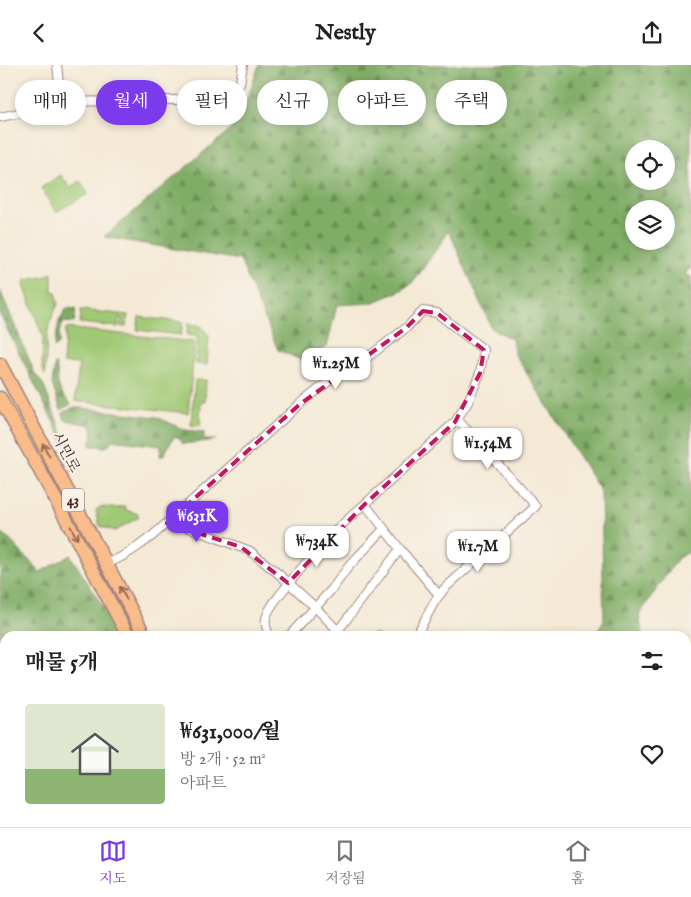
<!DOCTYPE html>
<html lang="ko">
<meta charset="utf-8">
<style>
:root{--surface:#fff;--page:#f6f6f6;--text:#222;--muted:#767676;--line:#e0e0e0;--accent:#7c3aed}
body{margin:0;font-family:"IM FELL English","Noto Serif KR",serif;background:var(--page);color:var(--text);height:100vh;display:flex;flex-direction:column;font-size:19px;white-space:nowrap}
*{box-sizing:border-box;margin:0}
p{font-size:16px;color:var(--muted)}
.icon{flex:none;width:28px;height:28px;fill:none;stroke:currentColor;stroke-width:2;stroke-linecap:round;stroke-linejoin:round}
.map{position:relative;flex:1;overflow:hidden}
.sheet{position:absolute;left:0px;top:566px;width:691px;height:196px;display:flex;flex-direction:column;background:var(--surface);border-radius:15px 15px 0 0;box-shadow:0 2px 8px #0003}
.sheet>*{flex:none}
.hud{position:absolute;left:15px;top:15px;width:661px;height:45px;display:flex;gap:10px}
.tools{position:absolute;left:625px;top:75px;display:grid;gap:10px}
.tools a{display:grid;place-items:center;width:50px;height:50px;border-radius:50%;background:var(--surface);box-shadow:0 2px 8px #0003;font-size:25px}
.price{position:absolute;translate:-50% -42px;padding:0 11px;border-radius:10px;background:#fff;color:#222;font-size:16px;line-height:32px;filter:drop-shadow(0 1px 2px #0008)}
.price::after{content:'';position:absolute;left:50%;top:30px;width:15px;height:11px;margin-left:-8px;background:inherit;clip-path:polygon(0 0,100% 0,50% 100%)}
.price.current{background:var(--accent);color:#fff}
ul{padding:0;list-style:none}
li{display:flex;align-items:center;gap:15px;height:125px;padding:0 25px}
li span{display:grid;place-items:center;flex:none;width:140px;height:100px;border-radius:5px;color:#555}
li>.icon{margin-inline-start:auto}
span .icon{width:60px;height:60px;fill:#fffc;stroke-width:1}
li b{font-size:21px}
h2{display:flex;justify-content:space-between;align-items:center;height:60px;padding:0 25px;font-size:21px}
.chip{padding:0 18px;border-radius:22px;background:var(--surface);box-shadow:0 2px 8px #0003;font-size:18px;line-height:45px}
.chip.current{background:var(--accent);color:#fff}
header{display:flex;justify-content:space-between;align-items:center;height:65px;padding:0 25px;background:var(--surface);font-size:22px;font-weight:800}
.dock{display:flex;justify-content:space-around;align-items:center;height:70px;border-top:1px solid var(--line);background:var(--surface);font-size:14px;color:var(--muted)}
.dock a{display:grid;justify-items:center;gap:2px}
.dock .current{color:var(--accent)}
.map>svg:first-child{display:block}
.green{fill:#a0c974;stroke:#757450}
.forest{fill:url(#forest-firs);stroke:#656648;fill-rule:evenodd}
.lines{fill:none;stroke-linecap:round;stroke-linejoin:round}
.minor-casing{stroke:#9f8480;stroke-width:10}
.primary-casing{stroke:#9f8480;stroke-width:15}
.minor{stroke:#fff;stroke-width:8}
.primary{stroke:#f9bc8a;stroke-width:12}
.oneway{stroke:#996656}
.marked{fill:none;stroke:#c2185b;stroke-width:4;stroke-dasharray:10 6;stroke-linejoin:round}
.labels{text-anchor:middle;stroke-width:4;stroke-linejoin:round;paint-order:stroke}
.shield{fill:#f7f3e8;stroke:#7e5f64;stroke-width:1}
.shield-label{font-size:14px;font-weight:bold;fill:#4a1f2b}
.street-label{font-size:15px;fill:#4a1f2b;stroke:#f7f3e8}
</style>
<header><svg class="icon" aria-label="back" viewBox="0 0 24 24"><path d="M15 5l-7 7 7 7"/></svg>Nestly<svg class="icon" aria-label="share" viewBox="0 0 24 24"><path d="M12 15V3M7 8l5-5 5 5M5 13v7h14v-7"/></svg></header>
<div class="map">
<svg width="691" height="762" viewBox="0 0 691 762">
<defs>
<pattern id="forest-firs" width="22" height="20" patternUnits="userSpaceOnUse" patternTransform="scale(1.25)"><rect width="22" height="20" fill="#80ad66"/><path d="M5 1l3.5 6h-7zM16 11l3.5 6h-7z" fill="#6b8c54"/></pattern>
</defs>
<rect width="100%" height="100%" fill="#f7f3e8"/>
<filter id="ink" filterUnits="userSpaceOnUse"><feTurbulence type="fractalNoise" baseFrequency=".02" numOctaves="2"/><feDisplacementMap in="SourceGraphic" scale="10" xChannelSelector="R" yChannelSelector="G"/><feConvolveMatrix kernelMatrix="1 2 1 2 8 2 1 2 1" color-interpolation-filters="sRGB"/></filter>
<filter id="wash" filterUnits="userSpaceOnUse"><feTurbulence type="fractalNoise" baseFrequency=".0096" numOctaves="4" result="noise"/><feDisplacementMap in="SourceGraphic" scale="20" xChannelSelector="R" yChannelSelector="G"/><feGaussianBlur stdDeviation="1.12" result="paint"/><feColorMatrix in="noise" values="0 0 0 0 0 0 0 0 0 0 0 0 0 0 0 0 0 1.4 0 .05"/><feComposite in="paint" operator="in"/></filter>
<g filter="url(#wash)">
<rect width="100%" height="100%" fill="#f4e9d5"/>
<path class="green" d="M61,110l9,13 10,-7 8,13 -32,18 -15,-24z
M52,208v18l4,1 2,12 -9,20 -2,13 -2,38 -3,-9 1,-29 -19,-52 1,-5 19,-3z
M81,245l47,5 -2,12 -6,-1 2,-7 -3,-1 -1,9 -38,-4z
M139,252l44,5 -2,13 -44,-5z
M188,258l13,3 8,10 -2,29 -11,-1 2,-24 -3,-4 -8,-1z
M66,263l129,14 -7,71 -113,-12 4,-37 -16,-1z
M195,315h11l-1,22h-4l-1,24 -9,-1z
M125,441l1,4 12,4 1,3 -24,14 -15,-5 -4,-16 4,-3 18,1z"/>
<path class="forest" d="M259,0h432v203l-6,5 6,4v274l-13,7 -39,57 4,19 -1,2h-48l10,-15 -3,-129 -87,-139 -2,-14 -20,-10 -43,-98 -34,49 -13,10 -30,13 -35,2 -10,42 -26,13 -23,-10 -38,-90 -136,-23 135,-115zM634,84h32v32h-32zM634,144h32v32h-32z
M0,225l35,84 8,10 23,59 -1,2 -65,-130z
M67,243l9,1 -2,14 -10,-1 -5,10v12l-5,4 5,-28z
M55,298c4,7 1,13 3,20 1,8 8,15 13,21l-10,6 -9,-26z
M74,342l83,10 28,13 19,2v8h12l-33,4 -4,-6 -3,-2c-5,3 -9,15 -13,20h-3l1,-10 -51,-6v4l-4,3 -15,-1 -1,-2c3,-7 4,-12 0,-19l-25,-5 -2,-7z
M0,469h4l36,38 30,-17 40,63 7,18h-112v20l-5,-9z
M41,758h131l1,4h-131z"/>
</g>
<g filter="url(#ink)">
<g class="lines">
<g class="minor-casing">
<path id="minor" d="M57,0l4,37
M0,52l29,-6 32,-9 161,-3 18,-16 3,-18
M167,458l133,-119 43,-34 21,-10 42,-32 17,-17 14,2 47,37 -4,23 -12,29 -13,20 -90,82 35,45 -66,87
M400,484l39,46
M107,499c23,-10 43,-25 60,-41l14,2 28,10 41,16 30,24 35,32 28,29
M270,571c-3,-5 -5,-12 -4,-18 3,-11 10,-18 16,-26 25,-32 52,-62 83,-88
M289,571l43,-47 17,-23 35,-37
M377,571l2,-1
M416,571l19,-35 9,-12 92,-83 -79,-87
M341,762l1,-4
M663,762l3,-4"/>
</g>
<g class="primary-casing">
<path id="primary" d="M0,299l145,272
M0,333l57,104 71,134
M184,758l1,4
M198,758l1,4"/>
</g>
<use href="#minor" class="minor"/>
<use href="#primary" class="primary"/>
</g>
<defs><path id="oneway-shaft" d="M-6 0H5M1.5-3L5.5 0L1.5 3" fill="none" stroke-width="1.6" stroke-linecap="round" stroke-linejoin="round" transform="scale(1.25)"/></defs>
<g class="oneway">
<use href="#oneway-shaft" transform="translate(46 385) rotate(-118)"/>
<use href="#oneway-shaft" transform="translate(74 468) rotate(62)"/>
<use href="#oneway-shaft" transform="translate(123 528) rotate(-118)"/>
</g>
</g>
<path class="marked" d="M423,246l14,2 47,37 -4,23 -25,49 -90,82 -77,79 -47,-36 -74,-24 133,-119 106,-76z"/>
<g class="labels">
<rect class="shield" x="62" y="423.5" width="22" height="23" rx="4"/>
<g class="shield-label">
<text x="73" y="440">43</text>
</g>
<g class="street-label">
<text transform="translate(66 387) rotate(62)" y="5">시민로</text>
</g>
</g>
</svg>
<div class="tools">
<a><svg class="icon" aria-label="locate" viewBox="0 0 24 24"><circle cx="12" cy="12" r="6"/><path d="M12 2v4M12 18v4M2 12h4M18 12h4"/></svg></a>
<a><svg class="icon" aria-label="layers" viewBox="0 0 24 24"><path d="M12 4l9 5-9 5-9-5zM3 14l9 5 9-5"/></svg></a>
</div>
<b class="price" style="left:336px;top:325px">₩1.25M</b>
<b class="price" style="left:488px;top:405px">₩1.54M</b>
<b class="price current" style="left:197px;top:478px">₩631K</b>
<b class="price" style="left:317px;top:503px">₩734K</b>
<b class="price" style="left:478px;top:508px">₩1.7M</b>
<div class="hud">
<a class="chip">매매</a>
<a class="chip current">월세</a>
<a class="chip">필터</a>
<a class="chip">신규</a>
<a class="chip">아파트</a>
<a class="chip">주택</a>
</div>
<section class="sheet">
<h2>매물 5개<svg class="icon" aria-label="filters" viewBox="0 0 24 24"><path d="M4 7h16M4 17h16"/><circle cx="9" cy="7" r="2"/><circle cx="15" cy="17" r="2"/></svg></h2>
<ul>
<li><span style="background:linear-gradient(#dfe7d0 65%,#8fb573 0)"><svg class="icon" aria-label="home" viewBox="0 0 24 24"><path d="M3 11l9-7 9 7M6 9v11h12V9"/></svg></span><div><b>₩631,000/월</b><p>방 2개 · 52 m²</p><p>아파트</p></div><svg class="icon" aria-label="heart" viewBox="0 0 24 24"><path d="M12 20l-8-8c-3-5 5-10 8-4 3-6 11-1 8 4z"/></svg></li>
</ul>
</section>
</div>
<nav class="dock">
<a class="current"><svg class="icon" aria-label="map" viewBox="0 0 24 24"><path d="M3 6l6-2 6 2 6-2v14l-6 2-6-2-6 2zM9 4v14M15 6v14"/></svg>지도</a>
<a><svg class="icon" aria-label="saved" viewBox="0 0 24 24"><path d="M7 4h10v16l-5-4-5 4z"/></svg>저장됨</a>
<a><svg class="icon" aria-label="home" viewBox="0 0 24 24"><path d="M3 11l9-7 9 7M6 9v11h12V9"/></svg>홈</a>
</nav>
